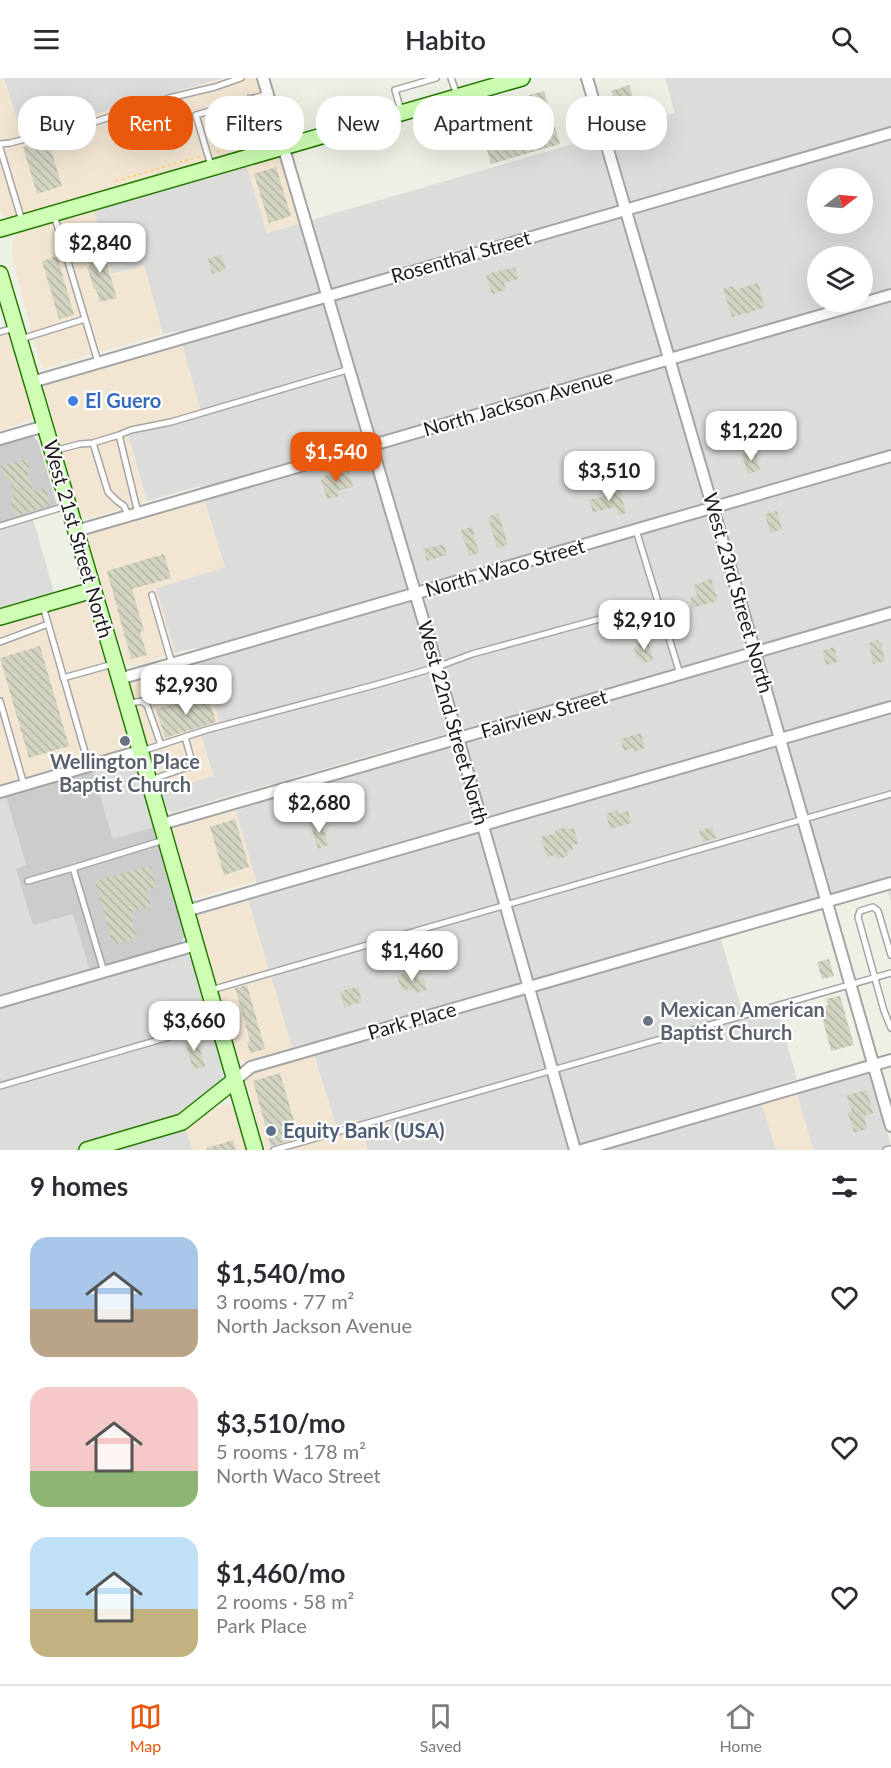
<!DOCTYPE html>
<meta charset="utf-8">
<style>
:root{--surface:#fff;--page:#f2f2f3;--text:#2b2b33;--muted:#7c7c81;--line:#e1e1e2;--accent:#ea580c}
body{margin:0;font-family:Lato,sans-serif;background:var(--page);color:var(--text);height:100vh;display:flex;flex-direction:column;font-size:22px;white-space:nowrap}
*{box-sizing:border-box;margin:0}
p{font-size:20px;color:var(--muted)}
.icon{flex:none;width:33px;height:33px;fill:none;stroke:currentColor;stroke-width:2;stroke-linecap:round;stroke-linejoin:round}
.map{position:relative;height:1072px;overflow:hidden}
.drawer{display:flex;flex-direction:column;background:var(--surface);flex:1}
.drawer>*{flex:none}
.banner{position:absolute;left:18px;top:18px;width:855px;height:54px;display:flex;gap:12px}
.needle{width:39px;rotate:74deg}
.fabs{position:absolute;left:807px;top:90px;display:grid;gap:12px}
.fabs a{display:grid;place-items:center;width:66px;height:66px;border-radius:50%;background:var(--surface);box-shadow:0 6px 24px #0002;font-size:30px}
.price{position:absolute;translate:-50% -51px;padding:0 14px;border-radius:12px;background:#fff;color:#222;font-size:20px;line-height:39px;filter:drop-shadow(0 2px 3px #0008)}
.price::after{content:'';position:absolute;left:50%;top:36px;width:18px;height:14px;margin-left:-9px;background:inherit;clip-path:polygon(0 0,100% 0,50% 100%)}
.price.current{background:var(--accent);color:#fff}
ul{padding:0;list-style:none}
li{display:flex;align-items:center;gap:18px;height:150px;padding:0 30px}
li span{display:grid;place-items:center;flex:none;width:168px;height:120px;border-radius:18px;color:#555}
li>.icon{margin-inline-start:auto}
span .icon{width:72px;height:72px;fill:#fffc;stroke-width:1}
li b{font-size:26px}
h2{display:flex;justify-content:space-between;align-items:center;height:72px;padding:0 30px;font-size:26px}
.pill{padding:0 21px;border-radius:24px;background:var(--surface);box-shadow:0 6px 24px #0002;font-size:21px;line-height:54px}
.pill.current{background:var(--accent);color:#fff}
header{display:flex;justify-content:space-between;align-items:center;height:78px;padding:0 30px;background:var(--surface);font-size:27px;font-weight:600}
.dock{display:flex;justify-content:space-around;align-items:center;height:84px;border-top:2px solid var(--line);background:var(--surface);font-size:16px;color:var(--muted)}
.dock a{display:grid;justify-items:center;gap:3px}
.dock .current{color:var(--accent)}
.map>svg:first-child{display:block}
.residential{fill:#dcdcdb;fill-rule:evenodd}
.commercial{fill:#f2e6d2}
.religious{fill:#ccc}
.building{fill:url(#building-back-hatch)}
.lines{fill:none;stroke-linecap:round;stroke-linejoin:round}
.lane-casing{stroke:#a5a5a5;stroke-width:8}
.street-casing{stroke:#a5a5a5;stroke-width:14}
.secondary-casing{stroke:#247b00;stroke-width:18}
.path{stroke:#ffd166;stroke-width:1.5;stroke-dasharray:3 3;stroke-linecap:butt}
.lane{stroke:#fff;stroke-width:5}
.street{stroke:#fff;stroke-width:10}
.secondary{stroke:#cefeb4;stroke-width:15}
.shop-dot{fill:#3f7fe0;stroke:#fff;stroke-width:2}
.worship-dot{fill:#6b7280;stroke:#fff;stroke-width:2}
.service-dot{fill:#5c6f8a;stroke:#fff;stroke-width:2}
.labels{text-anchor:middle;stroke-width:4.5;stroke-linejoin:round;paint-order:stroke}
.street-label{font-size:20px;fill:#1e1e1e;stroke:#fff}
.shop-label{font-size:20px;font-weight:bold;fill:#366cbe;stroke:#fff;text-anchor:start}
.worship-label{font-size:20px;font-weight:bold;fill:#5b616d;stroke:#fff}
.service-label{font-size:20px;font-weight:bold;fill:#4e5e75;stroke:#fff;text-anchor:start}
</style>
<header><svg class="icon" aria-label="menu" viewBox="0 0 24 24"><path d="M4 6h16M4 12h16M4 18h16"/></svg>Habito<svg class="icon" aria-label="search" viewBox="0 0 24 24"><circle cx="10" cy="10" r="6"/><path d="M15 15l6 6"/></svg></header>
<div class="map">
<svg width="891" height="1072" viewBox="0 0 891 1072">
<defs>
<pattern id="building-back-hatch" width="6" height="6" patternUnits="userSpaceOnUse" patternTransform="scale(1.5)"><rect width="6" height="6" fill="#d2d3c1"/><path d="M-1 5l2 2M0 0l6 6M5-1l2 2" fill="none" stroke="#b4b5a5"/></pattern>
</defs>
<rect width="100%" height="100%" fill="#edf0e4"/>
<path class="residential" d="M4,0h221l-204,57z
M665,0h226v824l-8,-24 -166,48 26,88 33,-9 21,74 -38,12 17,59h-194l-120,-421 -288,83h-4l-3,-3 -6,-18 52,-16 -12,-40 20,-6 -25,-81 -21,5 -19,-65 69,-21 -25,-81 -53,15 -19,-66 73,-22 -23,-82 -15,3 -19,-69 -32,9 -19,-64 153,-46 21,69 330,-96 78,-24zM818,100h44v46h-44zM818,178h44v46h-44z
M33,441l21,73 -54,16v-79z
M446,669l8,4 116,399h-202l-10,-30 -22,6 -26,-84 -18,5 -45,-150 12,-5 -24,-84z
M129,682l5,2 3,7 17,58 -41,12 -21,-71z
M5,716l21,72 -10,3 57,45 17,57 92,-17h5l5,6 32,109 -1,9 -8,8 -34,25 11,39h-192v-354z
M865,995l5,1 3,4 18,69 -12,3h-66l-16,-56z"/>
<path class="commercial" d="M0,0h4l18,57 203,-57h32l17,53 -1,7 -2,4 -261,75h-6l-4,-4z
M276,77l3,1 4,5 18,62 -34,10 -21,-69z
M93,132l19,64 32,-9 19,69 -118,34 -4,-3 -4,-12 -24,-93 -1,-13 2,-9 8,-8z
M8,255l26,83 -3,4 -31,10v-95z
M182,265l19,70 -73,22 19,66 -58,17 -4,-1 -4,-2 -36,-123v-6l2,-4z
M203,419l22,70 -69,21 19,65 -41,13 -6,-1 -2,-2 -39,-126 1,-4z
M79,522l7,2 5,6 38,129v9l-6,4 -123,36v-163z
M200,581l21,70 -20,6 12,41 -52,15 -31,-102 1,-7 3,-3z
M235,730l21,73 -60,17 -5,-3 -18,-62 1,-5 2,-3z
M247,819l45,150 -50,15 -4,-5 -40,-138v-5z
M313,976l23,72 22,-7 10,31h-103l-19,-69v-4l4,-4z
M797,1016l16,56h-37l-14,-46z
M228,1025l7,6 13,41h-56l-6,-22 31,-21z"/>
<path class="religious" d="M31,357l7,6 21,71 -59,17v-85z
M92,690l21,71 41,-12 31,103v6l-4,6 -6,4 -85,25 -17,-57 -40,11 -17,-56 10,-4 -21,-71z"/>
<path class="building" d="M629,7l11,35 -18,6 -11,-35z
M544,13l16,53 -69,20 -15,-53z
M48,61l14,47 -25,8 -14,-47z
M276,89l15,49 -22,7 -15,-49z
M101,167l16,53 -17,4 -4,-13h-2l-7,-22 3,-1 -5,-16z
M221,177l5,15 -14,4 -4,-16z
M57,178l17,59 -15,4 -17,-58z
M515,189l3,12 -14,4 2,7 -14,4 -6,-20z
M758,205l7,25 -33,9 -9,-28 10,-3 2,4z
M755,373l5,19 -12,4 -6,-19z
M27,381l4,14 -3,1 5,17 13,-2 5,16 -36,11 -5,-17 5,-2 -6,-19 -4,1 -4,-13z
M348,391l5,18 -16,4 2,5 -12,3 -6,-19 3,-1 -1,-3z
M619,409l7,26 -7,2 -3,-8 -23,5 -4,-12 23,-6 -1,-4z
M777,433l5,18 -12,4 -5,-19z
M498,435l10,32 -11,3 -9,-31z
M472,449l7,26 -10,3 -8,-26z
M444,466l3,11 -20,6 -4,-12z
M164,476l7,24 -39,11 12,42 -4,1 7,23 -16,4 -24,-88z
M711,501l7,22 -26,7 -2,-9 7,-3 -3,-11z
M648,537l4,16 -13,3 -5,-15z
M647,560l6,22 -11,3 -1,-5 -4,1 -3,-11 5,-1 -2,-7z
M878,562l1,3h2l4,18 -12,3 -4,-21z
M40,568l29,100 -40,12 -29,-100z
M834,569l4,15 -12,3 -4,-14z
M208,616l8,28 -51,16 -9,-29z
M641,655l4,15 -11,4 -1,-4 -9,3 -4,-12z
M617,732l1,4 10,-3 3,12 -21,6 -4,-15z
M235,741l14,48 -25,8 -14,-48z
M321,742l7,25 -10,4 -8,-26z
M566,749l1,3 7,-2 4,16 -6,1 1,5 -6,1 1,5 -11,3 -1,-4 -9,2 -6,-20 15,-4 -1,-2z
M712,749l4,11 -13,4 -4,-11z
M151,788l6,21 -10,3 4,16 -21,6 7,25 -24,7 -18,-63z
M829,881l5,17 -12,3 -5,-17z
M417,892l2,10 5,-1 3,11 -11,3 -1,-3 -5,1 -1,-2 -7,2 -5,-15z
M247,907l18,64 -15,4 -3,-11 3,-1 -15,-53z
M358,909l4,15 -18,5 -4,-16z
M840,918l14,49 -23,6 -9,-34 -3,1 -3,-9 12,-4 -2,-6z
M196,957l9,31 -12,3 -9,-31z
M280,995l19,65 -28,8 -18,-65z
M867,1012l6,23 -9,3 3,13 -13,4 -6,-20 4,-1 -5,-17z
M233,1062l3,10h-29v-2z"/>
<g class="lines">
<g class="lane-casing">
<path id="lane" d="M451,0l6,17
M250,20l16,54
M401,33l-6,-21 41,-12
M0,66l10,-1 50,-13 25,-5 84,-27 46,-11 26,-9
M0,70l22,73
M211,88l-15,-51 72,-21
M54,137l44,147
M0,254l14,-4
M21,261l64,-20
M119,357l12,-5 40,-8 179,-53
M93,365l15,49 8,8 8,6 4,9
M53,373l27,-7 13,-1 26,-8 19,78
M0,448l66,-20
M636,452l44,144
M152,517l20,69
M43,528l46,160
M0,564l48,-18
M63,600l50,-14
M0,623l24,84
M130,625l12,-2 5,4 14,40
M142,673l64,-21 169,-45 62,-18 35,-13 186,-51
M150,702l41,-14 1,-4 -7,-25
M28,803l45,-13
M891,877l-13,-44 -5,-4 -13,4 -2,6 26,94 7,17
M104,894l-31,-104 91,-28
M211,912l680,-196
M0,1008l217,-63
M274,1072l617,-177
M886,1072l5,-1"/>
</g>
<g class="street-casing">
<path id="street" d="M263,0l195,660 117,412
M587,0l168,574 136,474
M32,304l859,-249
M0,361l45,-13
M76,453l815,-236
M119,601l772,-223
M0,714l140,-41
M162,746l729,-211
M186,833l705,-204
M0,924l196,-57
M235,1002l16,-13 640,-184
M582,1072l309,-90"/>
</g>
<g class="secondary-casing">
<path id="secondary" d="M0,151l522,-151
M0,196l115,389 140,487
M0,539l93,-27
M87,1072l95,-28 53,-42"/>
</g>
<path class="path" d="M217,74l38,-12
M116,103l85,-25"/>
<use href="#lane" class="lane"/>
<use href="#street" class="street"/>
<use href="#secondary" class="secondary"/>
</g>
<circle class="shop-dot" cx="73" cy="323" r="6"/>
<g class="worship-dot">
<circle cx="125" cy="663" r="6"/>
<circle cx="648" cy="943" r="6"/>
</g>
<circle class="service-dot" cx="271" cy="1053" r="6"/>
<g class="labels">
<g class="street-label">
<text transform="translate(461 179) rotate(-16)" y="7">Rosenthal Street</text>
<text transform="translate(518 325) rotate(-16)" y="7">North Jackson Avenue</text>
<text transform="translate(78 461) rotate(74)" y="7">West 21st Street North</text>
<text transform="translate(505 490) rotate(-16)" y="7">North Waco Street</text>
<text transform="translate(738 515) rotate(74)" y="7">West 23rd Street North</text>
<text transform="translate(544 636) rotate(-16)" y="7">Fairview Street</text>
<text transform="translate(453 645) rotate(74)" y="7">West 22nd Street North</text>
<text transform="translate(412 943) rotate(-16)" y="7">Park Place</text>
</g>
<g class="shop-label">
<text x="85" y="330">El Guero</text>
</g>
<g class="worship-label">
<text x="125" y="691">Wellington Place<tspan x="125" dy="23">Baptist Church</tspan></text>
<text x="660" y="939" text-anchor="start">Mexican American<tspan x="660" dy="23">Baptist Church</tspan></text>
</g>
<g class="service-label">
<text x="283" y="1060">Equity Bank (USA)</text>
</g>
</g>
</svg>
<div class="fabs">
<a><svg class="needle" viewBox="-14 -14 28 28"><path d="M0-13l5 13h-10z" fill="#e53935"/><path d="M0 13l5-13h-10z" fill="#7c7c81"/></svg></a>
<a><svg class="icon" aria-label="layers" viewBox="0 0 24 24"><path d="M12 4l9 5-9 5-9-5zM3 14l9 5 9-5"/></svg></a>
</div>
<b class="price" style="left:100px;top:196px">$2,840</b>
<b class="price" style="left:751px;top:384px">$1,220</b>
<b class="price current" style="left:336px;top:405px">$1,540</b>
<b class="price" style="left:609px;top:424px">$3,510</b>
<b class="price" style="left:644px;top:573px">$2,910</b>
<b class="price" style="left:186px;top:638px">$2,930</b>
<b class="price" style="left:319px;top:756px">$2,680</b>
<b class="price" style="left:412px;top:904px">$1,460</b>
<b class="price" style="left:194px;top:974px">$3,660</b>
<div class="banner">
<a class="pill">Buy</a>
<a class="pill current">Rent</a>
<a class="pill">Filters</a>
<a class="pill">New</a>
<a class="pill">Apartment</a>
<a class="pill">House</a>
</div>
</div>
<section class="drawer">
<h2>9 homes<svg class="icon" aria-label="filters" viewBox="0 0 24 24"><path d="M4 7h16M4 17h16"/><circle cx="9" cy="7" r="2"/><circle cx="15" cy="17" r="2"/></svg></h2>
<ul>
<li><span style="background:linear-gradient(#a9c7e8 60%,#b9a48a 0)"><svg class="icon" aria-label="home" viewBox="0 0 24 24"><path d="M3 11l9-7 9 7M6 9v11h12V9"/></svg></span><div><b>$1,540/mo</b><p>3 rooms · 77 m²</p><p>North Jackson Avenue</p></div><svg class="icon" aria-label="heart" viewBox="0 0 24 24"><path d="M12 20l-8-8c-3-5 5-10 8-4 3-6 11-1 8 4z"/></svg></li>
<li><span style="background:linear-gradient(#f6c9c9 70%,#8fb573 0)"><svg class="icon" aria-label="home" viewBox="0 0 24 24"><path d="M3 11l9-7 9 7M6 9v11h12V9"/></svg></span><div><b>$3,510/mo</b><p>5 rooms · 178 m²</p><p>North Waco Street</p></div><svg class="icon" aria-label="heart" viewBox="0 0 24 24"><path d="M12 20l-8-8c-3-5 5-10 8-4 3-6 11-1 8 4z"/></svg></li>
<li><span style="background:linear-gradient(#bfe0f5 60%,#c2b280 0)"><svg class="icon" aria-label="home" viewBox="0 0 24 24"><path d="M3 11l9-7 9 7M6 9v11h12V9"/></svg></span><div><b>$1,460/mo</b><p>2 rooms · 58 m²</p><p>Park Place</p></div><svg class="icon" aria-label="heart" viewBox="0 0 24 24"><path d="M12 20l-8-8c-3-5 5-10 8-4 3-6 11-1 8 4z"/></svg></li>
</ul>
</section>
<nav class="dock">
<a class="current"><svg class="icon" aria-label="map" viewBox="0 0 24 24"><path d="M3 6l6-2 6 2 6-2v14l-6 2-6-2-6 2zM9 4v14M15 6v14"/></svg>Map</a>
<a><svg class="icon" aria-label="saved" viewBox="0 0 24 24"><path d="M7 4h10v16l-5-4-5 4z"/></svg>Saved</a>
<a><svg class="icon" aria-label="home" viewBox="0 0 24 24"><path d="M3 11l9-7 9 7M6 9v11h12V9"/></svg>Home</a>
</nav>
